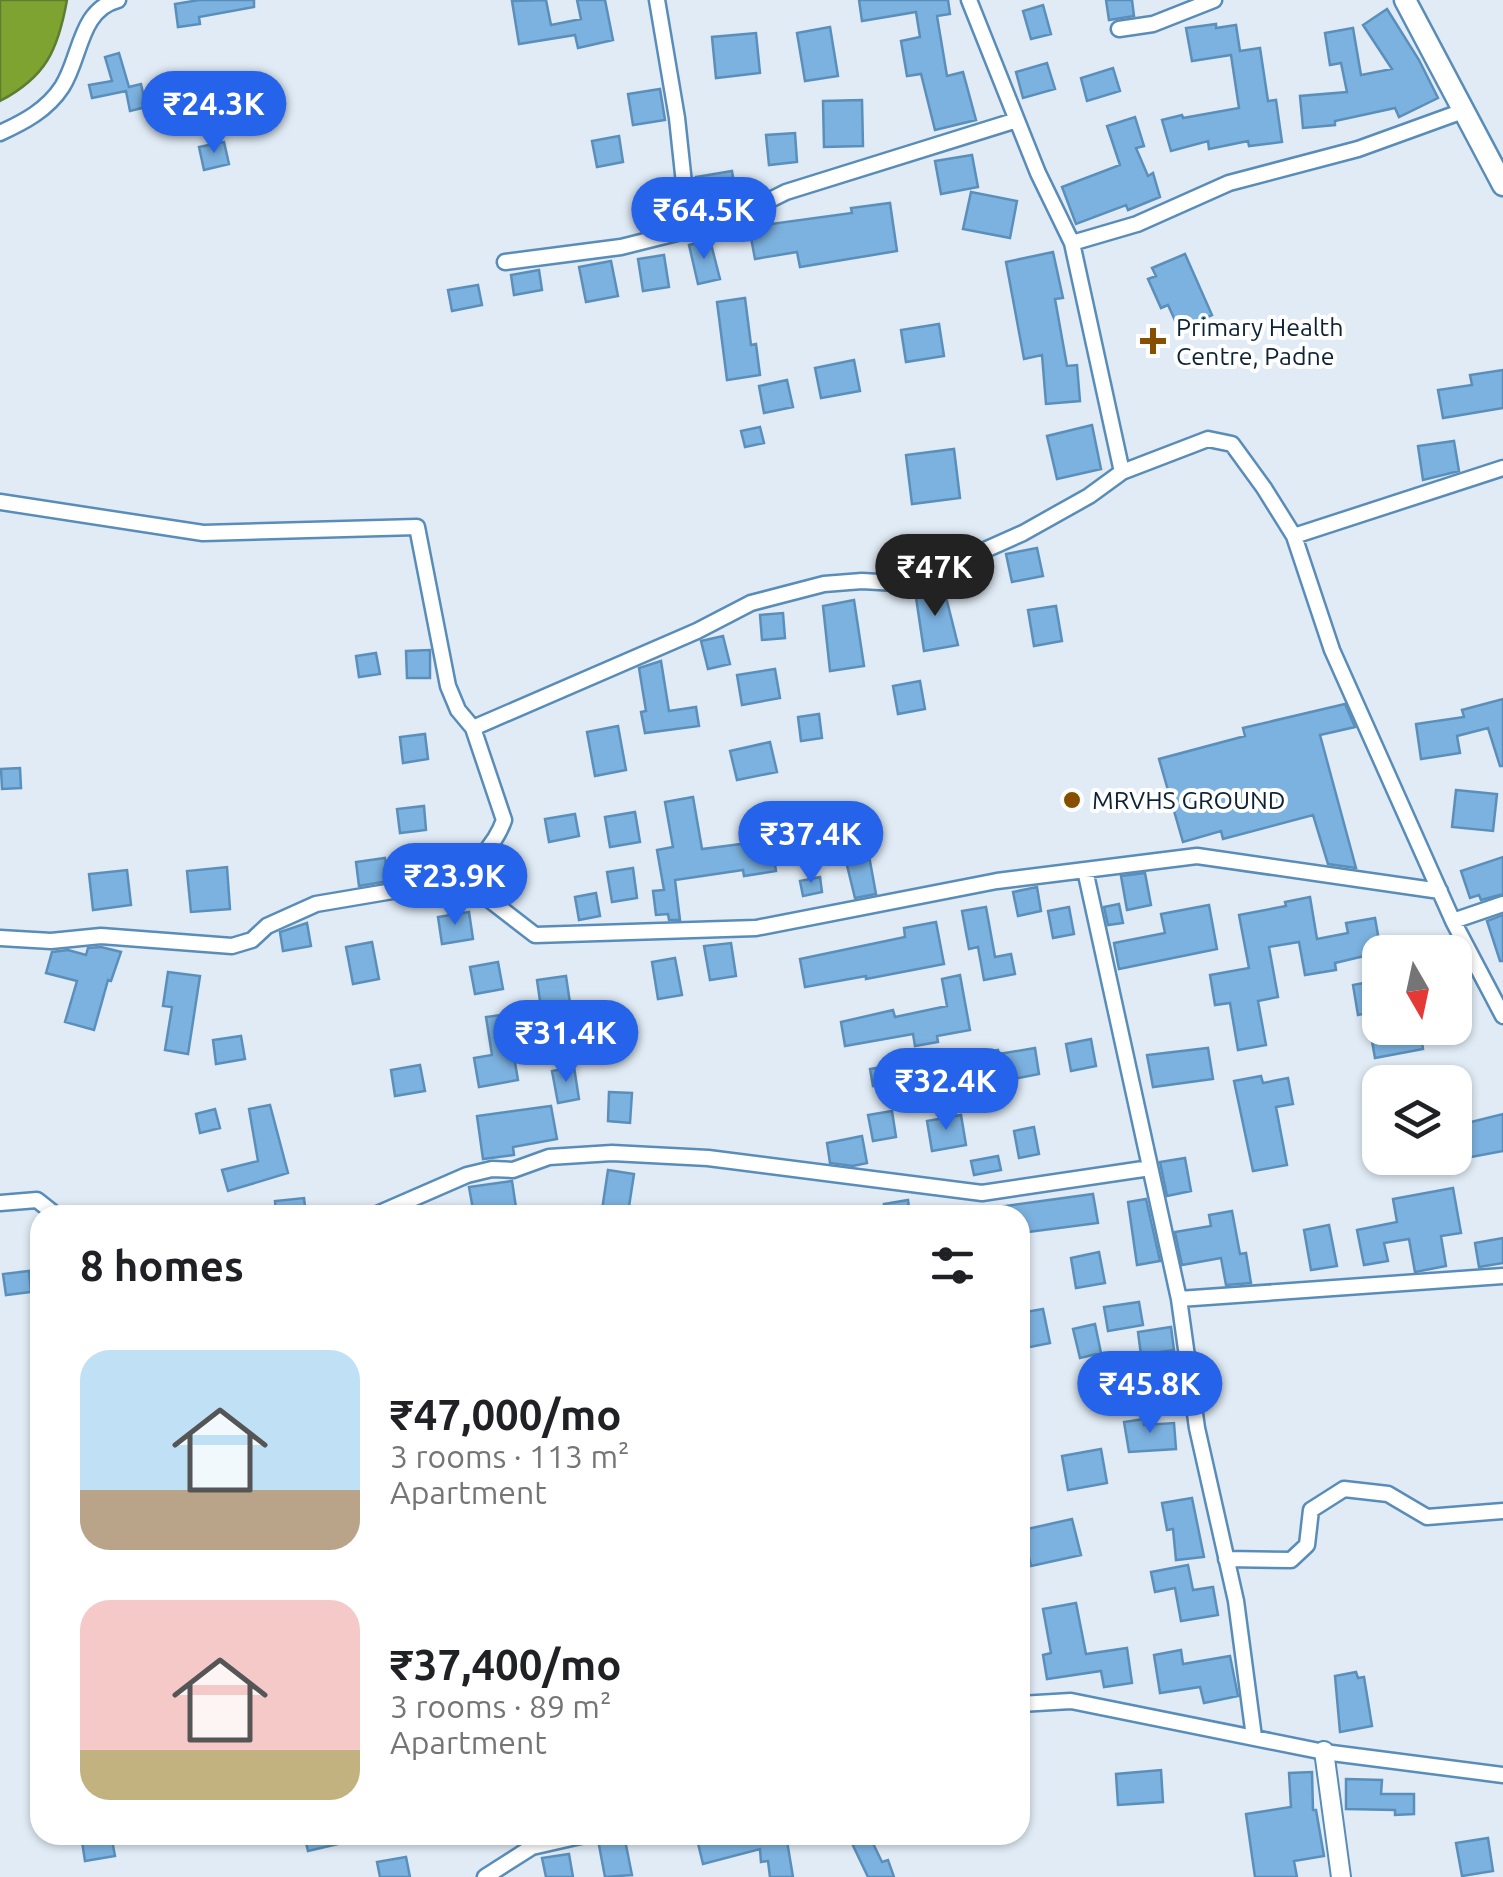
<!DOCTYPE html>
<meta charset="utf-8">
<style>
:root{--surface:#fff;--page:#f2f2f2;--text:#202124;--muted:#757577;--accent:#2563eb}
body{margin:0;font-family:Ubuntu,sans-serif;background:var(--page);color:var(--text);height:100vh;display:flex;flex-direction:column;font-size:38px;white-space:nowrap}
*{box-sizing:border-box;margin:0}
p{font-size:32px;color:var(--muted)}
.icon{flex:none;width:55px;height:55px;fill:none;stroke:currentColor;stroke-width:2;stroke-linecap:round;stroke-linejoin:round}
.map{position:relative;flex:1;overflow:hidden}
.drawer{position:absolute;left:30px;top:1205px;width:1000px;height:640px;display:flex;flex-direction:column;background:var(--surface);border-radius:30px;box-shadow:0 2px 8px #0004}
.drawer>*{flex:none}
.needle{width:65px;rotate:171deg}
.tools{position:absolute;left:1362px;top:935px;display:grid;gap:20px}
.tools a{display:grid;place-items:center;width:110px;height:110px;border-radius:20px;background:var(--surface);box-shadow:0 2px 8px #0004;font-size:50px}
.price{position:absolute;translate:-50% -85px;padding:0 22px;border-radius:35px;background:var(--accent);color:#fff;font-size:32px;line-height:65px;filter:drop-shadow(0 2px 5px #0008)}
.price::after{content:'';position:absolute;left:50%;top:60px;width:30px;height:22px;margin-left:-15px;background:inherit;clip-path:polygon(0 0,100% 0,50% 100%)}
.price.current{background:#222;color:#fff}
ul{padding:0;list-style:none}
li{display:flex;align-items:center;gap:30px;height:250px;padding:0 50px}
li span{display:grid;place-items:center;flex:none;width:280px;height:200px;border-radius:30px;color:#555}
li>.icon{margin-inline-start:auto}
span .icon{width:120px;height:120px;fill:#fffc;stroke-width:1}
li b{font-size:42px}
h2{display:flex;justify-content:space-between;align-items:center;height:120px;padding:0 50px;font-size:42px}
.map>svg:first-child{display:block}
.water{fill:#7fa331;stroke:#5d7d32;stroke-width:2.5}
.building{fill:#7cb2e0;stroke:#5a8fbb;stroke-width:2.5}
.lines{fill:none;stroke-linecap:round;stroke-linejoin:round}
.minor-casing{stroke:#598db9;stroke-width:19}
.tertiary-casing{stroke:#598db9;stroke-width:22}
.secondary-casing{stroke:#598db9;stroke-width:25}
.minor{stroke:#fff;stroke-width:14}
.tertiary{stroke:#fff;stroke-width:18}
.secondary{stroke:#fff;stroke-width:20}
.poi-dot{fill:#874f00;stroke:#fff;stroke-width:4}
.labels{text-anchor:middle;stroke-width:8;stroke-linejoin:round;paint-order:stroke}
.poi-label{font-size:25px;fill:#0d2335;stroke:#fff;text-anchor:start}
</style>
<div class="map">
<svg width="1503" height="1877" viewBox="0 0 1503 1877">
<rect width="100%" height="100%" fill="#e0ebf5"/>
<path class="water" d="M0,0h67c-9,50 -21,77 -67,101z"/>
<path class="building" d="M199,0h55v7l-55,10 1,7 -22,3 -3,-23z
M546,0l5,25 30,-6 -4,-19h28l8,40 -35,8 -3,-13 -56,9 -7,-43z
M859,0h89l2,14 -13,2 10,60 16,-4 13,48 -41,10 -14,-56 -14,2 -6,-35 19,-4 -4,-25 -54,9z
M1106,0h26l2,16 -25,4z
M1043,5l8,29 -20,5 -8,-28z
M1387,9l32,51 19,38 -39,19 -4,-9 -60,13v4l-32,3 -3,-32 47,-4 -6,-29 -11,2 -5,-32 28,-5 8,47 31,-6 -29,-44z
M1216,24v4l20,-3 4,26 20,-3 8,53 8,-1 6,42 -33,4 -1,-5 -39,8 -1,-8 -37,10 -9,-31 20,-5 1,3 56,-10 -8,-53 -39,6 -6,-33z
M830,27l8,49 -33,5 -8,-48z
M756,33l4,40 -44,5 -4,-41z
M119,53l10,34 12,-3 5,23 -16,4 -4,-20 -34,7 -3,-13 23,-4 -7,-24z
M1047,63l8,26 -32,9 -7,-26z
M1113,68l7,23 -33,10 -6,-23z
M205,85l4,20 -23,3 -3,-19z
M660,89l5,31 -32,5 -5,-31z
M862,100l1,46 -39,1 -1,-46z
M1135,117l9,29 -8,2 12,28 5,-3 7,24 -32,13 -2,-5 -50,19 -14,-37 58,-22 -13,-39z
M795,133l2,29 -28,3 -3,-30z
M619,136l4,26 -26,5 -5,-26z
M224,142l5,22 -25,6 -5,-23z
M972,155l6,32 -37,7 -6,-33z
M732,171l5,32 -36,6 -5,-32z
M667,186l4,23 -25,4 -4,-23z
M971,192l46,9 -7,37 -47,-9z
M890,203l7,48 -97,16 -3,-15 -42,7 -6,-32 103,-14 -1,-5z
M710,240l10,39 -22,5 -9,-39z
M1053,252l10,46 -8,1 12,67 10,-1 3,36 -34,3 -4,-49 -18,4 -18,-97z
M1185,254l27,61 -33,14 -11,-24 -7,3 -13,-29 8,-3 -4,-8z
M664,255l5,32 -26,4 -5,-32z
M611,261l7,35 -32,6 -7,-35z
M539,270l3,20 -28,5 -3,-20z
M478,285l4,20 -30,6 -4,-21z
M745,298l6,47 5,-1 4,31 -33,5 -10,-78z
M939,324l5,32 -38,6 -5,-32z
M854,360l6,31 -39,7 -6,-30z
M1503,370v38l-60,10 -5,-28 34,-5 -2,-10z
M787,380l6,27 -29,6 -5,-27z
M1092,425l9,44 -44,10 -10,-43z
M760,427l4,16 -19,4 -4,-16z
M1454,441l5,30 -36,9 -5,-34z
M954,449l6,49 -48,6 -6,-49z
M1037,548l6,28 -31,6 -6,-28z
M943,585l15,60 -34,6 -9,-60z
M854,600l10,66 -34,5 -7,-65z
M1056,606l6,35 -28,5 -6,-36z
M783,613l2,25 -23,2 -2,-25z
M723,636l7,28 -22,5 -7,-28z
M430,650v28h-23l-1,-27z
M376,653l4,21 -21,3 -3,-21z
M661,661l8,50 27,-4 3,19 -54,7 -4,-21 5,-1 -7,-43z
M775,669l5,29 -38,7 -5,-30z
M920,681l5,28 -27,5 -5,-28z
M1503,699v67h-3l-12,-38 -31,8 3,17 -39,6 -5,-35 48,-7 -2,-7z
M1345,704l10,23 -35,8 36,133 -28,-4 -15,-49 -90,24 -2,-8 -38,11 -24,-83 86,-23 -2,-8z
M819,714l3,24 -21,3 -3,-24z
M618,726l8,44 -31,6 -8,-44z
M425,734l3,25 -25,4 -3,-26z
M770,742l7,30 -40,8 -7,-29z
M20,768l1,20 -19,1 -1,-20z
M1456,790l41,4 -4,37 -41,-4z
M693,797l9,52 69,-9 5,31 -32,5 -1,-6 -68,10 5,40h-11l-1,-6 -12,1 -3,-24 11,-1 -7,-40 16,-3 -8,-45z
M424,806l2,24 -26,3 -3,-24z
M635,812l5,30 -30,5 -5,-30z
M575,814l4,22 -30,6 -4,-23z
M829,817l3,22 -27,3 -3,-21z
M867,845l9,49 -21,4 -12,-49z
M1503,857v37l-22,6 -2,-5 -9,3 -9,-27z
M385,858l4,23 -30,5 -3,-24z
M227,867l3,42 -39,3 -4,-41z
M633,868l4,30 -25,4 -5,-30z
M127,870l4,35 -38,5 -4,-36z
M1145,873l6,32 -24,5 -6,-34z
M820,877l2,15 -19,4 -3,-15z
M1037,887l4,24 -23,5 -5,-24z
M596,893l4,23 -21,4 -4,-23z
M1310,897l7,42 31,-6 -2,-10 29,-5 6,34 -46,11 1,7 -31,5 -6,-33 -30,5 9,50 -20,4 8,44 -28,5 -8,-47 -15,2 -5,-30 39,-7 -10,-53 47,-9 -1,-4z
M1119,904l4,19 -15,2 -4,-18z
M1209,905l8,44 -98,20 -5,-26 51,-10 -4,-19z
M986,907l9,50 16,-3 4,20 -31,6 -6,-33 -9,2 -7,-38z
M1069,907l5,27 -21,4 -5,-27z
M469,912l4,27 -31,5 -4,-27z
M1503,915v46h-3l-13,-40z
M936,922l8,42 -78,15v-3l-61,11 -5,-28 105,-22 -1,-9z
M307,923l4,23 -28,5 -3,-19z
M372,942l7,37 -26,5 -7,-37z
M731,943l5,33 -26,4 -6,-34z
M101,947l20,5 -10,29 -3,-1 -14,50 -29,-8 12,-41 -31,-8 6,-21 16,-2 18,5 2,-7z
M675,958l7,37 -24,4 -6,-37z
M498,962l5,27 -28,5 -5,-27z
M168,972l32,4 -12,78 -23,-4 7,-43 -9,-1z
M960,975l10,55 -33,6 1,6 -23,4 -2,-12 -68,12 -4,-24 52,-12 2,7 52,-11 -5,-27z
M566,976l4,27 -29,5 -4,-28z
M1380,980v48h40l3,21 -48,9 -8,-45 -9,2 -5,-30z
M522,1012l4,25 -15,2 7,41 -39,7 -5,-29 18,-3 -6,-38z
M241,1036l4,23 -29,5 -3,-24z
M1091,1039l5,27 -25,5 -5,-27z
M1035,1048l4,26 -50,10 -6,-31 15,-3 1,4z
M1208,1048l5,31 -60,8 -6,-32z
M420,1065l5,26 -30,5 -4,-26z
M888,1066l3,17 -18,3 -3,-17z
M574,1067l5,32 -21,4 -6,-32z
M1261,1076l2,7 25,-5 5,26 -17,3 11,58 -34,6 -19,-90z
M609,1092l23,1 -2,30 -22,-2z
M270,1105l18,68 -60,18 -6,-21 36,-9 -9,-52z
M551,1106l6,33 -44,8 1,8 -31,4 -6,-43z
M215,1109l5,19 -20,5 -4,-19z
M892,1111l4,26 -23,4 -5,-26z
M1503,1114v37l-48,9v-34z
M961,1115l5,30 -34,6 -5,-30z
M1034,1127l5,27 -20,4 -5,-27z
M862,1136l5,27 -14,3 -23,-3 -3,-20z
M998,1156l3,14 -27,5 -3,-14z
M1185,1158l6,33 -24,5 -7,-34z
M608,1170l26,4 -6,39 -26,-3z
M512,1181l5,33 -43,1 -5,-28z
M1453,1188l8,45 -20,3 5,30 -31,6 -6,-33 -25,4 4,18 -24,4 -7,-35 40,-8 -4,-23z
M1093,1194l5,29 -78,10v-18h-28l-1,-7z
M304,1198l2,17h-30l-1,-14z
M1146,1199l14,62 -23,4 -9,-63z
M908,1200l2,15h-24l-2,-11z
M1232,1211l8,43 6,-1 5,30 -25,2 -5,-27 -39,7 -7,-33 36,-6 -2,-11z
M1329,1225l8,41 -26,4 -7,-40z
M1503,1238v25l-24,4 -4,-24z
M1099,1252l6,31 -29,5 -5,-30z
M29,1271l2,21 -25,3 -3,-21z
M1139,1302l4,23 -35,6 -4,-24z
M1043,1309l7,34 -30,6v-36z
M1095,1324l6,29 -21,5 -7,-29z
M1171,1327l3,23 -33,5 -3,-23z
M1144,1419v6l30,-2 2,26 -47,3 -5,-30z
M1101,1449l6,34 -39,7 -6,-34z
M1192,1498l12,59 -28,3 -3,-31 -6,1 -5,-27z
M1072,1519l9,36 -50,11 -8,-36z
M1188,1565l5,25 20,-3 5,28 -37,6 -6,-33 -20,4 -4,-20z
M1076,1603l10,51 41,-6 5,35 -28,4 -3,-16 -54,8 -4,-24 8,-2 -8,-44z
M1181,1650l2,14 47,-8 8,40 -34,7 -4,-16 -40,6 -6,-38z
M1356,1672l2,6 6,-1 8,49 -32,6 -5,-56z
M1161,1770l2,32 -45,3 -2,-31z
M1312,1772l1,38h3l8,46 -30,5 3,16h-42l-9,-63 45,-7 -2,-34z
M1346,1779l36,1 -1,14h33v20l-19,1v-5l-49,-1z
M81,1835h30l4,21 -30,5z
M304,1835h50l1,5 -47,11z
M624,1835l8,40 -27,2 -7,-37z
M696,1835h90l7,42h-23l-2,-16 -7,1 -1,-13 -57,15z
M848,1835h21l13,27 6,-2 6,17h-26z
M1488,1838l5,33 -31,5 -6,-33z
M569,1854l4,23h-27l-4,-19z
M406,1857l4,20h-30l-3,-15z"/>
<g class="lines">
<g class="minor-casing">
<path id="minor" d="M657,0l20,118 12,112
M969,0l69,173 34,70
M1119,29l34,-5 61,-24
M0,133c24,-11 47,-23 62,-46 19,-29 17,-77 56,-87
M505,262l116,-15 68,-17 49,-14 48,-24 231,-72
M1122,472l-50,-229 65,-19 92,-41 129,-34 105,-38
M0,502l203,31 214,-6 31,159 10,24 15,18
M1294,536l209,-68
M1085,870l94,429 18,129 39,173 18,136
M460,877l75,58 221,-7 241,-47 200,-25 243,35
M1453,921l50,-17
M0,938l51,3 50,-5 131,10 20,-6 15,-14 49,-22 130,-22c24,-9 50,-38 58,-62l-31,-92 224,-97 54,-28 73,-19 38,-3 34,2 44,-13 83,-37 66,-37 33,-24 86,-33 24,5 32,44 30,48 38,114 121,271 50,95
M0,1203l37,-3 19,15
M375,1215l92,-40 25,-6 21,1 36,-13 63,-4 96,5 274,35 168,-25
M1179,1299l324,-23
M1226,1559l65,1 16,-15 4,-35 33,-21 44,5 39,23 76,-6
M1020,1704l51,-3 253,51 179,23
M485,1877l47,-30 53,-12"/>
</g>
<g class="tertiary-casing">
<path id="tertiary" d="M1324,1751l17,126"/>
</g>
<g class="secondary-casing">
<path id="secondary" d="M1405,0l98,185"/>
</g>
<use href="#minor" class="minor"/>
<use href="#tertiary" class="tertiary"/>
<use href="#secondary" class="secondary"/>
</g>
<g class="poi-dot">
<path d="M1148 326h10v10h10v10h-10v10h-10v-10h-10v-10h10z"/>
<circle cx="1072" cy="800" r="10"/>
</g>
<g class="labels">
<g class="poi-label">
<text x="1176" y="336">Primary Health<tspan x="1176" dy="29">Centre, Padne</tspan></text>
<text x="1092" y="809">MRVHS GROUND</text>
</g>
</g>
</svg>
<div class="tools">
<a><svg class="needle" viewBox="-14 -14 28 28"><path d="M0-13l5 13h-10z" fill="#e53935"/><path d="M0 13l5-13h-10z" fill="#757577"/></svg></a>
<a><svg class="icon" aria-label="layers" viewBox="0 0 24 24"><path d="M12 4l9 5-9 5-9-5zM3 14l9 5 9-5"/></svg></a>
</div>
<b class="price" style="left:214px;top:156px">₹24.3K</b>
<b class="price" style="left:704px;top:262px">₹64.5K</b>
<b class="price current" style="left:935px;top:619px">₹47K</b>
<b class="price" style="left:811px;top:886px">₹37.4K</b>
<b class="price" style="left:455px;top:928px">₹23.9K</b>
<b class="price" style="left:566px;top:1085px">₹31.4K</b>
<b class="price" style="left:946px;top:1133px">₹32.4K</b>
<b class="price" style="left:1150px;top:1436px">₹45.8K</b>
<section class="drawer">
<h2>8 homes<svg class="icon" aria-label="filters" viewBox="0 0 24 24"><path d="M4 7h16M4 17h16"/><circle cx="9" cy="7" r="2"/><circle cx="15" cy="17" r="2"/></svg></h2>
<ul>
<li><span style="background:linear-gradient(#bfe0f5 70%,#b9a48a 0)"><svg class="icon" aria-label="home" viewBox="0 0 24 24"><path d="M3 11l9-7 9 7M6 9v11h12V9"/></svg></span><div><b>₹47,000/mo</b><p>3 rooms · 113 m²</p><p>Apartment</p></div></li>
<li><span style="background:linear-gradient(#f6c9c9 75%,#c2b280 0)"><svg class="icon" aria-label="home" viewBox="0 0 24 24"><path d="M3 11l9-7 9 7M6 9v11h12V9"/></svg></span><div><b>₹37,400/mo</b><p>3 rooms · 89 m²</p><p>Apartment</p></div></li>
</ul>
</section>
</div>
